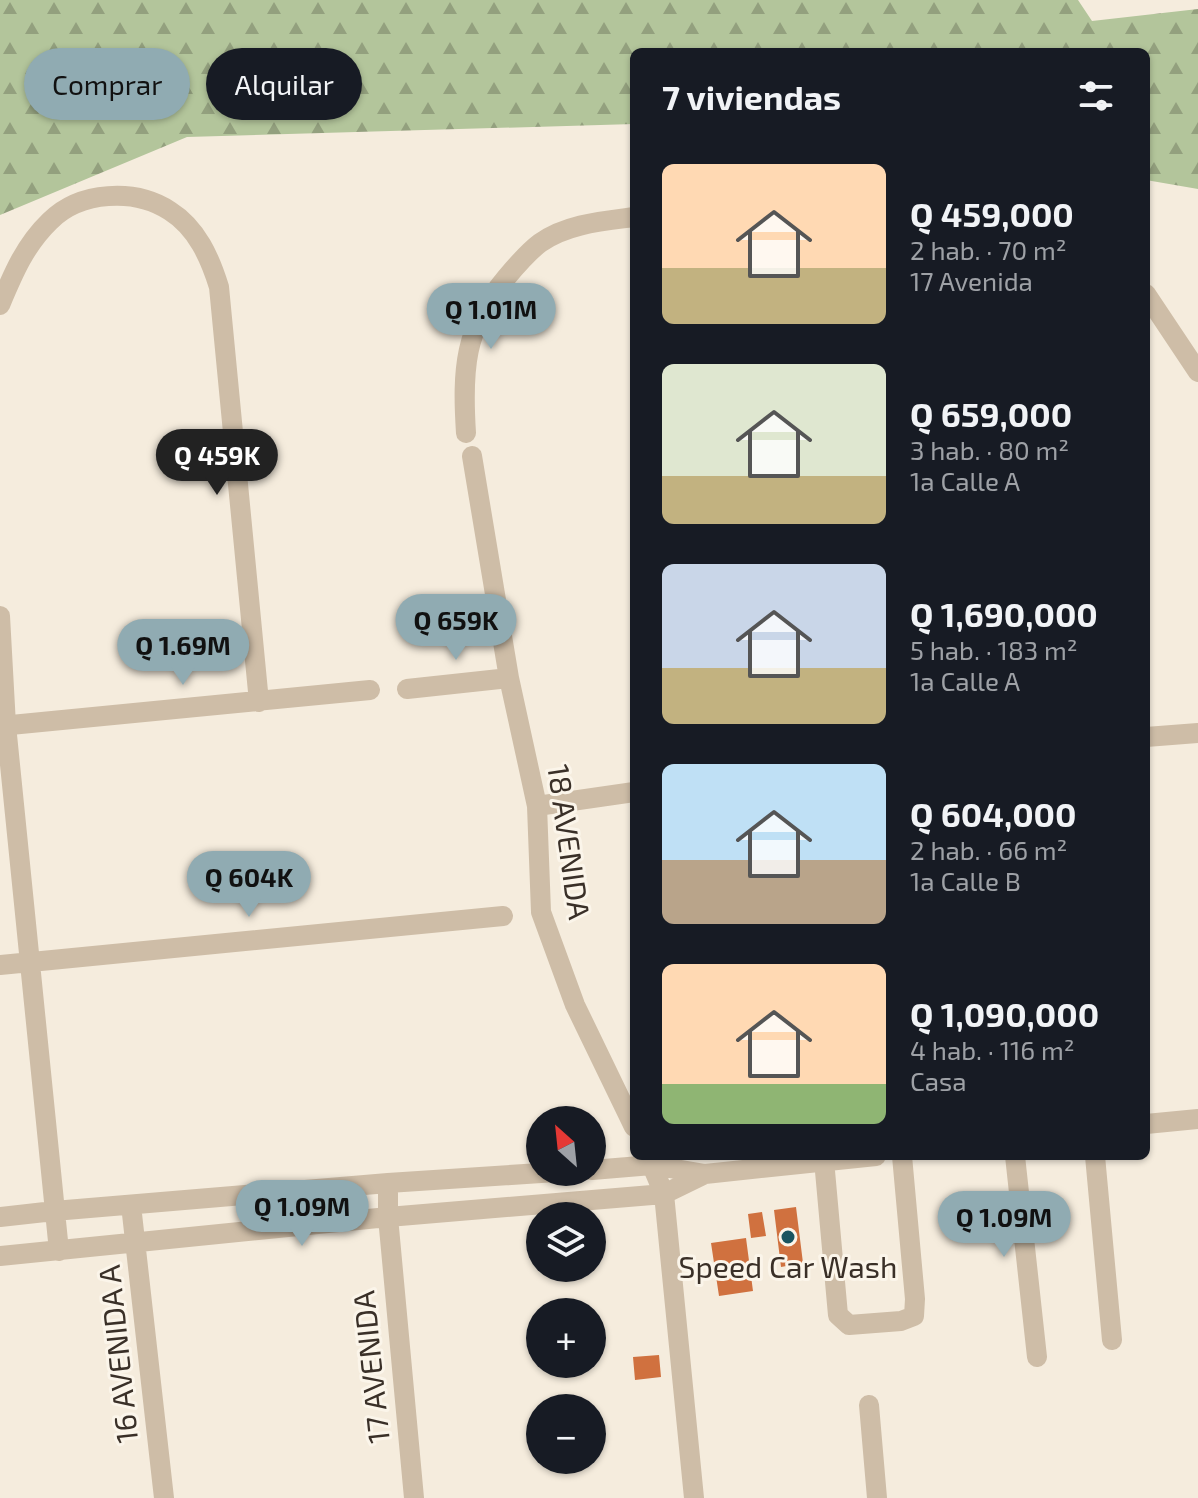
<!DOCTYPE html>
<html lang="es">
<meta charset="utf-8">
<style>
:root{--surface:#171b24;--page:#242831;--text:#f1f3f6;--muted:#9ea1a6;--accent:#90abb2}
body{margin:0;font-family:"Exo 2",sans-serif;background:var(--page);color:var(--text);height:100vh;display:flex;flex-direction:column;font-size:30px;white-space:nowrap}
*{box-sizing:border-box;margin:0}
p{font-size:26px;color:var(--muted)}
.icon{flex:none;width:44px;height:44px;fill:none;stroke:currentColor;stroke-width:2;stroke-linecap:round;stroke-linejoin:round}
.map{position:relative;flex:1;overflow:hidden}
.panel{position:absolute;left:630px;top:48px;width:520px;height:1112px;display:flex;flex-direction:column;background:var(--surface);border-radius:12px;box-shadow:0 2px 6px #0004}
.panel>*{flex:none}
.top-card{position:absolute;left:24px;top:48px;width:486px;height:72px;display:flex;gap:16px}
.needle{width:52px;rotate:333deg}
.fabs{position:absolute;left:526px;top:1106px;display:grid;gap:16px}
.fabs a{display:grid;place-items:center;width:80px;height:80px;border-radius:50%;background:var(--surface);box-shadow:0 2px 6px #0004;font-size:40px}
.price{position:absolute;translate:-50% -68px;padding:0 18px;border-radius:28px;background:var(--accent);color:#111;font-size:26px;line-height:52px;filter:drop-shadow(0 2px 4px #0008)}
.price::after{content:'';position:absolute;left:50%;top:48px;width:24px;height:18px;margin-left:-12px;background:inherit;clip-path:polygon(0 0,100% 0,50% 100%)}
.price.on{background:#222;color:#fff}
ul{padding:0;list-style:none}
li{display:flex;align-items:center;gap:24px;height:200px;padding:0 32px}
li span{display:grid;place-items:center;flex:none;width:224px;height:160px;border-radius:12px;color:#555}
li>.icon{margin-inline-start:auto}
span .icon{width:96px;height:96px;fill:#fffc;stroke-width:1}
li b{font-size:34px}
h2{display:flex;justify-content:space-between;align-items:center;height:96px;padding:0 32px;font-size:34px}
.pill{padding:0 28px;border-radius:36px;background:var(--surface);box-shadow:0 2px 6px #0004;font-size:28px;line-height:72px}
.pill.on{background:var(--accent);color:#111}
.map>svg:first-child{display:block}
.forest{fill:url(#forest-firs)}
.building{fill:#d0713f}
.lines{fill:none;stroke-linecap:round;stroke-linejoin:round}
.minor{stroke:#cebda7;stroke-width:20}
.poi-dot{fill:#1a5460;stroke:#fbf5ea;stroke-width:3}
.labels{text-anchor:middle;stroke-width:6;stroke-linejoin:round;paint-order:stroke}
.street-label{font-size:30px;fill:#3a3028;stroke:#fbf5ea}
.poi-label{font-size:30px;fill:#3a3028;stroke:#fbf5ea}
</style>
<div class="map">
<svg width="1198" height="1498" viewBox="0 0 1198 1498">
<defs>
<pattern id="forest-firs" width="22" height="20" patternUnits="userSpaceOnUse" patternTransform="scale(2)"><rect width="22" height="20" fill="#b3c59b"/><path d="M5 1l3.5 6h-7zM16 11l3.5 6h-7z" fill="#93a07e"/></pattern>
</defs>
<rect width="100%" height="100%" fill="#f5ecdd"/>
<path class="forest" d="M0,0h1078l14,21 106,-12v180l-52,-9v-128h-512v72l-447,13 -187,78z"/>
<path class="building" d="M796,1207l7,56 -22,4 -7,-57z
M762,1212l4,24 -15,2 -3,-24z
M746,1238l7,53 -34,5 -8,-53z
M659,1355l2,22 -26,3 -2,-23z"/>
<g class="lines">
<path class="minor" d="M1146,294l52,78
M0,305c13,-31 25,-60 50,-84 30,-30 85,-33 120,-10 27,17 40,47 49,76l40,415
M466,433c-4,-63 -2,-105 40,-155 10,-12 22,-26 34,-35 26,-19 63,-22 94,-26
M472,456l37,222 28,128 4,106 34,93 59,122
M0,616l6,109 53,526
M407,689l102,-11
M0,726l370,-36
M1146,737l52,-4
M537,806l97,-14
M0,965l503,-49
M1146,1124l52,-5
M648,1156l16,38 30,304
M1015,1156l22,201
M1095,1156l17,184
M824,1160l14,155 11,10 52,-4 13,-5 1,-17 -13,-143
M592,1170l60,-5 53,9 171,-18
M388,1183v34l26,281
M131,1205l33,293
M0,1217l54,-6 334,-28 168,-11
M0,1256l388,-39 276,-23 41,-20
M869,1405l8,93"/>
</g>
<circle class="poi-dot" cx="788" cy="1237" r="8"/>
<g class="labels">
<g class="street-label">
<text transform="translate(568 842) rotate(82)" y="10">18 AVENIDA</text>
<text transform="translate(119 1354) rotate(-96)" y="10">16 AVENIDA A</text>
<text transform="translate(372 1367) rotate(-96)" y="10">17 AVENIDA</text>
</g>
<g class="poi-label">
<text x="788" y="1278">Speed Car Wash</text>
</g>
</g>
</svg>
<div class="fabs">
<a><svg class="needle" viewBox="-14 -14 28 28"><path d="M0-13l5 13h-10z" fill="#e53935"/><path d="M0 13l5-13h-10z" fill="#9ea1a6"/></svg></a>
<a><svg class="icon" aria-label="layers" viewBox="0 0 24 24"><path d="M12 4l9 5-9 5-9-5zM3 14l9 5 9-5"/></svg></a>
<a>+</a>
<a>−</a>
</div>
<b class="price" style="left:491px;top:351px">Q 1.01M</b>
<b class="price on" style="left:217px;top:497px">Q 459K</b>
<b class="price" style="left:456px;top:662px">Q 659K</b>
<b class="price" style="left:183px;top:687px">Q 1.69M</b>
<b class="price" style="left:249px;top:919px">Q 604K</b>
<b class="price" style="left:302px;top:1248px">Q 1.09M</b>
<b class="price" style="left:1004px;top:1259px">Q 1.09M</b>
<div class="top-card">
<a class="pill on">Comprar</a>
<a class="pill">Alquilar</a>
</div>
<section class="panel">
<h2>7 viviendas<svg class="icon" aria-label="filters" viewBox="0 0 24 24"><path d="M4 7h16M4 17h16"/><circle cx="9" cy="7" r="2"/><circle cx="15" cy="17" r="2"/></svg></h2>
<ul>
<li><span style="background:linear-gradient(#ffd9b3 65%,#c2b280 0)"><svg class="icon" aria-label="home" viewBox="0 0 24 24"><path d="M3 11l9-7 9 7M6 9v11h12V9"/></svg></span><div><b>Q 459,000</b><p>2 hab. · 70 m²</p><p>17 Avenida</p></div></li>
<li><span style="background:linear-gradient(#dfe7d0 70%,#c2b280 0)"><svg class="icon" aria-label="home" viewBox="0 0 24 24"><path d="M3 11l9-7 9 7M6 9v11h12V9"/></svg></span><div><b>Q 659,000</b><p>3 hab. · 80 m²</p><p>1a Calle A</p></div></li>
<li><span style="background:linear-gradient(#c9d6e8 65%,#c2b280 0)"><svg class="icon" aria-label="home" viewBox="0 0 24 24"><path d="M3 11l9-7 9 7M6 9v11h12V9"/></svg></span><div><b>Q 1,690,000</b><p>5 hab. · 183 m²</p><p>1a Calle A</p></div></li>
<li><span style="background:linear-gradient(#bfe0f5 60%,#b9a48a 0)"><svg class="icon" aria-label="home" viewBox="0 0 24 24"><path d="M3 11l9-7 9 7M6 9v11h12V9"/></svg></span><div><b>Q 604,000</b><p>2 hab. · 66 m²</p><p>1a Calle B</p></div></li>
<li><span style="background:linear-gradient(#ffd9b3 75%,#8fb573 0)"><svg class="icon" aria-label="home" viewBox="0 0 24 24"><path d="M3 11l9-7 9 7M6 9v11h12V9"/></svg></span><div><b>Q 1,090,000</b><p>4 hab. · 116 m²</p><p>Casa</p></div></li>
</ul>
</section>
</div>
